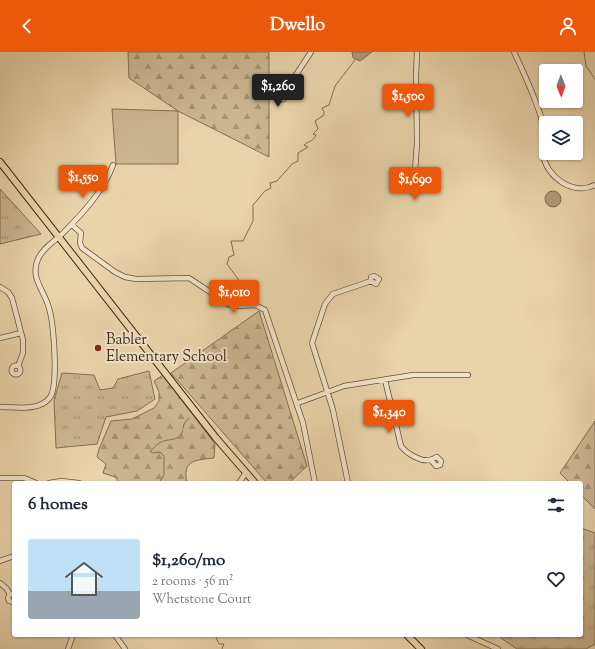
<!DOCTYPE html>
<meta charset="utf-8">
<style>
:root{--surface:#fff;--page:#f2f2f3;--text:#1f2937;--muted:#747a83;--accent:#ea580c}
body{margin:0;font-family:"Sorts Mill Goudy",serif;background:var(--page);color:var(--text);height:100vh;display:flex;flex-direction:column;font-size:15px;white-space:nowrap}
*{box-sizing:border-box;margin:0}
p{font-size:13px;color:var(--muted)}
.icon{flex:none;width:22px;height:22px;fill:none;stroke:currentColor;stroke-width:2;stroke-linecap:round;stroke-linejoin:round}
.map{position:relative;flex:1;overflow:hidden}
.side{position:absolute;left:12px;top:429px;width:571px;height:156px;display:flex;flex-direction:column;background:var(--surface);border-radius:4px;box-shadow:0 1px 3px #0004}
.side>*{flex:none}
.needle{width:26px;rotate:179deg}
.fabs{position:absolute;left:539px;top:12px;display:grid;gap:8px}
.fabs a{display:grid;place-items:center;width:44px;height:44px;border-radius:4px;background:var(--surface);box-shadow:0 1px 3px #0004;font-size:20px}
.price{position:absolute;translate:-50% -34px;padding:0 9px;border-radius:4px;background:var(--accent);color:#fff;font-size:13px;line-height:26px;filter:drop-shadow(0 1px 2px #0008)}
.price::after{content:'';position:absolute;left:50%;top:24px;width:12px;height:9px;margin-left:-6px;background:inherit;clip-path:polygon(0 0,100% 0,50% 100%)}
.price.current{background:#222;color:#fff}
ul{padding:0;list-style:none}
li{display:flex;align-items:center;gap:12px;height:100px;padding:0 16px}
li span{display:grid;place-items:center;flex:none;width:112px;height:80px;border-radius:4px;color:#555}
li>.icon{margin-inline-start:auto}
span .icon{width:48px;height:48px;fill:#fffc;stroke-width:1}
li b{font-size:17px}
h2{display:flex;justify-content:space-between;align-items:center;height:48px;padding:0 16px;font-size:17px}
header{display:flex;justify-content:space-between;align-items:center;height:52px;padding:0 16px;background:var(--accent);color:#fff;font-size:18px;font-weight:700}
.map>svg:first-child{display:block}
.grass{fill:url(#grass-tufts);stroke:#837053}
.forest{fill:url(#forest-firs);stroke:#837053}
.pitch{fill:#cbb691;stroke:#837053}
.water{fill:#ae9a77;stroke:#806d50}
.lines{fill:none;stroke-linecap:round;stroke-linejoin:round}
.stream{stroke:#806d50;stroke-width:1}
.minor-casing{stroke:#66543a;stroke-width:6}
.major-casing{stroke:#3b2a15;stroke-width:8}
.minor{stroke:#f1e2c8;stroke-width:4.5}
.major{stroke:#e9d3aa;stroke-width:6}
.poi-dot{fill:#8f2418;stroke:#f1e2c8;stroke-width:1.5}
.labels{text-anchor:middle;stroke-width:4;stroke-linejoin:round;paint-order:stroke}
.poi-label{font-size:15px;fill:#3b2a15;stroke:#f1e2c8;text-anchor:start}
</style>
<header><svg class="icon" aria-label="back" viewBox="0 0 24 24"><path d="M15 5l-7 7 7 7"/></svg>Dwello<svg class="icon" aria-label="person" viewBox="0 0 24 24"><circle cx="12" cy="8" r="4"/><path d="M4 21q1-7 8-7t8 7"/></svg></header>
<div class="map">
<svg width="595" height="597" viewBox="0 0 595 597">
<defs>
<pattern id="grass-tufts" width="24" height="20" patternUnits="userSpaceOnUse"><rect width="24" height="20" fill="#cbb691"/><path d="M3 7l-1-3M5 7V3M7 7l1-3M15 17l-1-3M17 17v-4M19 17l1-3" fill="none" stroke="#a69475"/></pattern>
<pattern id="forest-firs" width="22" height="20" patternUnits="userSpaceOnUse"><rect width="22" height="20" fill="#cbb691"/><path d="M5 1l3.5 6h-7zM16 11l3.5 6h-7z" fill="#a69475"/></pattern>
</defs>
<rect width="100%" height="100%" fill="#e9d3aa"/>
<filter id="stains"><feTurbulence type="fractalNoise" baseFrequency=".005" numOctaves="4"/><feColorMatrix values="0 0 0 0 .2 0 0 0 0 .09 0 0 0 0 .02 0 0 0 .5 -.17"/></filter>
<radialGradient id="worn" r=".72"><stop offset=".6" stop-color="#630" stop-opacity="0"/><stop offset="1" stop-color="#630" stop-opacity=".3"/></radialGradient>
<path class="grass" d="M0,137l41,45 -41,10z
M149,319l6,28 -18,12 -31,6 -9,27 -41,4 -2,-48 8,-27 32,2 6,15 13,-2 5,-9z
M581,476l14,5v111l-9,5h-69l-16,-11 1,-3h79z"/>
<path class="forest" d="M128,0h141v105l-91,-46 -49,-33z
M259,259l48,155 -18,17h-22l-96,-110z
M163,323l52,69 -1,14c-19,2 -32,2 -27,25h-67l-5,-6 -12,-4 3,-9 -9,-7 2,-8 12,-28 21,-2 22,-11 5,-7v-9l-5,-11z
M595,369v88l-14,-14v-12h-11l-10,-10z"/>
<path class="pitch" d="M112,57l66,2v53h-62z"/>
<path class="water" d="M352,0h20l-12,9 -7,-3z
M545 147a8 8 0 1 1 16 0a8 8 0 1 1-16 0Z"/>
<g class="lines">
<path class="stream" d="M584,0l2,14 9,13
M231,245l9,-11 -2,-7 -11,-15 2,-7 5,-2 -3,-14h12l10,-20v-16l12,-14 6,-3 -1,-5 7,-2 15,-17 6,-3v-8l10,-6 -4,-2c4,-4 9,-3 12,-10l-3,-1 5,-5 -3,-8 9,-6v-3l-2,-4 7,-3 6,-19 20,-26
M183,376l1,-4 5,-6
M159,431l5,-8v-19l-4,-4 -8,1 -2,-2c4,-3 7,-7 11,-9 9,-4 19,0 22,-12
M215,583l4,9h5l-2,5"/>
<g class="minor-casing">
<path id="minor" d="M514,0c10,21 20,43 27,65 3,12 0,24 2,37 3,23 30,42 52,31
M278.5 44a3.5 3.5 0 1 1 7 0a3.5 3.5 0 1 1-7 0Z
M284,41l27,-41
M414,133l3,1 1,4 -4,3 -4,-4 4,-4 3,-42 -1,-67 1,-24
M72,173l9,8 -1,10 2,5 33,24 10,5 11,2 53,-1 39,26 9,2 18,-1 10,5 38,113 12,60
M0,235l8,5 4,6 11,42v13l-5,13
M0,286l21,-5
M11.5 318a4.5 4.5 0 1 1 9 0a4.5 4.5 0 1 1-9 0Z
M385,328l16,66c5,7 22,18 31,13 2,0 3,-2 5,-2l4,4 -1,4 -4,1 -5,-6
M298,351l46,-17 69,-11h55
M0,355c13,0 30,3 42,-3 4,-2 7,-5 9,-8 7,-15 3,-75 -3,-91 -5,-16 -18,-28 -10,-46 5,-12 19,-19 27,-28 19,-19 39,-41 48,-66
M0,426h24l12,5
M49,431l12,-2 18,2
M239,431l6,-9
M348,431l-15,-73 -21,-67 13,-39 8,-10 38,-13 5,3 3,-5 -5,-3 -3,1v4
M0,509l14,-5
M0,531l6,5 4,6
M14,542h-4l-2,4 1,3 5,1
M115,583l10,14
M467,583l31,14
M68,597l5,-14"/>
</g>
<g class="major-casing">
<path id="major" d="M0,110l216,276 39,45
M407,583l14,14"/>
</g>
<use href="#minor" class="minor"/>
<use href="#major" class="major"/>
</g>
<circle class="poi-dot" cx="98" cy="296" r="4"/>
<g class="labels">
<g class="poi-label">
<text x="106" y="292">Babler<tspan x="106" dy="17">Elementary School</tspan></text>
</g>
</g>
<rect width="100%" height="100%" filter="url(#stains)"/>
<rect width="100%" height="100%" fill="url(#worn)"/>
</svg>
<div class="fabs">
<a><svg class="needle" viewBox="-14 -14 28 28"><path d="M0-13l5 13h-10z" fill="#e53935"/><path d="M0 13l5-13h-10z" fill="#747a83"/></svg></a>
<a><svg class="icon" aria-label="layers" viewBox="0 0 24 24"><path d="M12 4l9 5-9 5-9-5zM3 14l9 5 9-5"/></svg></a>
</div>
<b class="price current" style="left:278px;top:56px">$1,260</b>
<b class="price" style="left:408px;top:66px">$1,500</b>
<b class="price" style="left:83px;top:147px">$1,550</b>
<b class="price" style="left:415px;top:149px">$1,690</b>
<b class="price" style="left:234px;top:262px">$1,010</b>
<b class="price" style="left:389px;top:382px">$1,340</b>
<section class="side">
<h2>6 homes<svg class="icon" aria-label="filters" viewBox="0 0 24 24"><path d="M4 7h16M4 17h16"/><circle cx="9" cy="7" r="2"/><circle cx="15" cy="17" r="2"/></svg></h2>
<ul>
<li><span style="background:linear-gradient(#bfe0f5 65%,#9aa5b1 0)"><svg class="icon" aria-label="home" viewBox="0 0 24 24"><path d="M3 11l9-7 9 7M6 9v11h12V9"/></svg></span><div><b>$1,260/mo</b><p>2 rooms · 56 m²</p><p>Whetstone Court</p></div><svg class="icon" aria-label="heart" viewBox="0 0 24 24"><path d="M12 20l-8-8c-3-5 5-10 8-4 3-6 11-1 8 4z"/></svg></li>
</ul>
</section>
</div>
